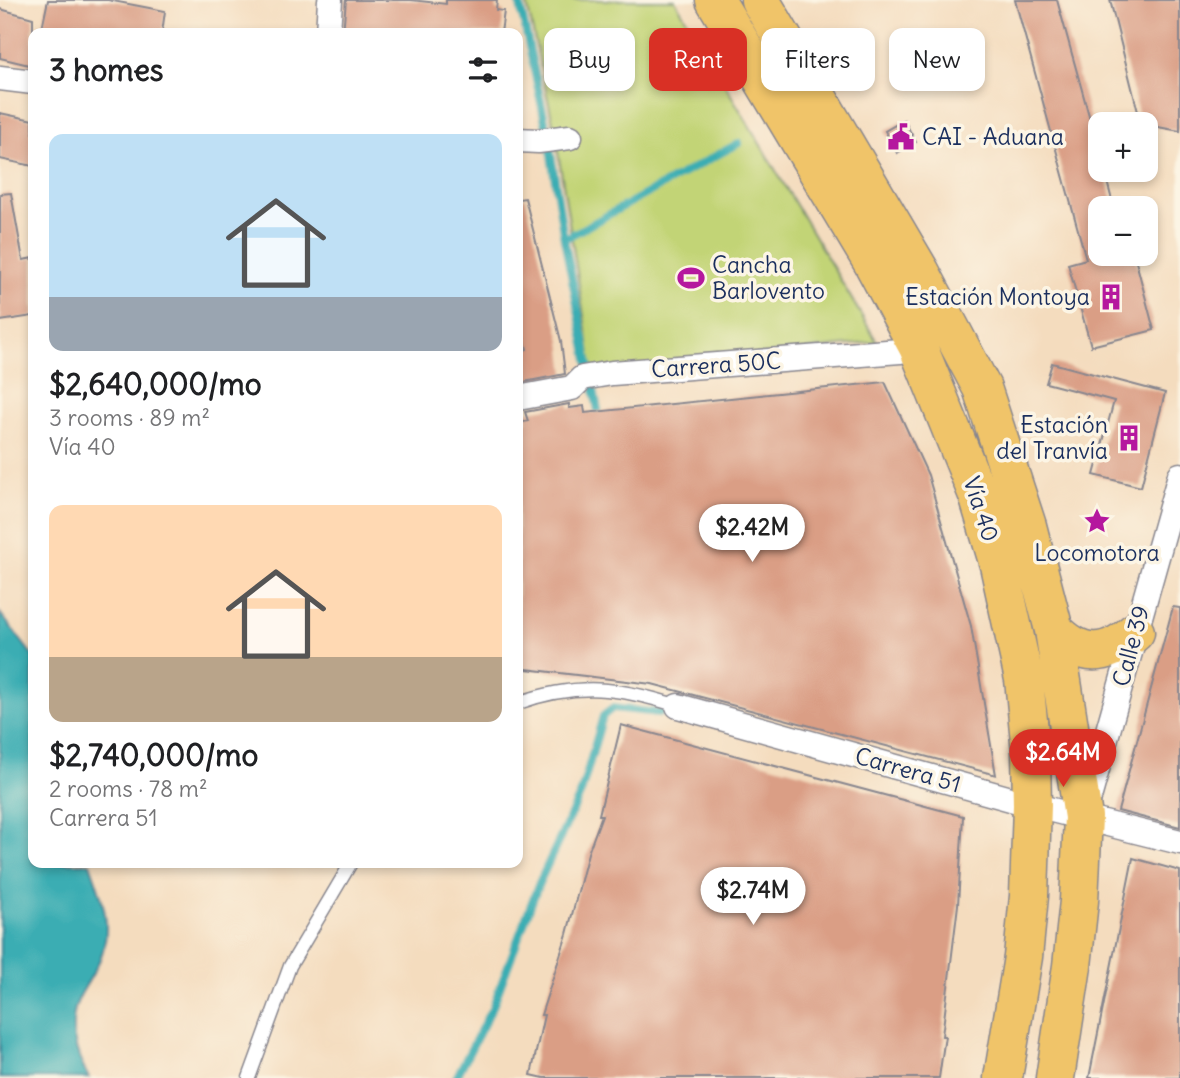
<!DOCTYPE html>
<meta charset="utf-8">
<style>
:root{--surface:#fff;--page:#f6f6f6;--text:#202124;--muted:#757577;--accent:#d93025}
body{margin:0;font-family:Delius,sans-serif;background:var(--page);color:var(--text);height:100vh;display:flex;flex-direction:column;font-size:26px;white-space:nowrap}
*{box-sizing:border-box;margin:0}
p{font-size:23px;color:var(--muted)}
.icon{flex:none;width:38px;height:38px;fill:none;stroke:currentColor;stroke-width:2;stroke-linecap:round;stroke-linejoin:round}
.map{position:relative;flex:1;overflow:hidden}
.panel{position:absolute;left:28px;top:28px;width:495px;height:840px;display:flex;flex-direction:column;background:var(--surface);border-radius:14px;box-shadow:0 4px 10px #0003}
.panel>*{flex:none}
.guide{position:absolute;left:544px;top:28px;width:530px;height:63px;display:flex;gap:14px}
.controls{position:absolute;left:1088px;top:112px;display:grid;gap:14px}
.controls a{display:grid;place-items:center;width:70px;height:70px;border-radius:14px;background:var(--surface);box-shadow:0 4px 10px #0003;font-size:35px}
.price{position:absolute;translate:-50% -60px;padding:0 16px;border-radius:24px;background:#fff;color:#222;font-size:23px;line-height:46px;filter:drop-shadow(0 2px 4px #0008)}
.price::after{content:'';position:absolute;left:50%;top:42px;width:21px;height:16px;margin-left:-10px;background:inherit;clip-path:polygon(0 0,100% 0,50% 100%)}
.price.current{background:var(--accent);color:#fff}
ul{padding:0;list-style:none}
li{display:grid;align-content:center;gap:14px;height:371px;padding:0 21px}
li span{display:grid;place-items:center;height:217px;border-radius:14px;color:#555}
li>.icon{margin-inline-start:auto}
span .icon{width:126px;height:126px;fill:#fffc;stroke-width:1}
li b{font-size:30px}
h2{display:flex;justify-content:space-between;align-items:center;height:84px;padding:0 21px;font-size:30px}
.chip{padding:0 24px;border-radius:14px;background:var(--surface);box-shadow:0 4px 10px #0003;font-size:24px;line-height:63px}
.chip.current{background:var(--accent);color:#fff}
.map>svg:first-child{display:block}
.green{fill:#c2d476;stroke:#6e826a;stroke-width:2}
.water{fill:#3badb3;stroke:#2b6e88;stroke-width:2}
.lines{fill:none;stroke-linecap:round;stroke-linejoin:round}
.stream{stroke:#3badb3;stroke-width:8}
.building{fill:#da9e85}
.lane-casing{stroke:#88868e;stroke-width:15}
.street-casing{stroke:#88868e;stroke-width:27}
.highway-casing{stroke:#88868e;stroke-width:41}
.lane{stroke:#fff;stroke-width:12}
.street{stroke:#fff;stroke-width:24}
.highway{stroke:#f0c469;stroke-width:38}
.labels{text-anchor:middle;stroke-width:7;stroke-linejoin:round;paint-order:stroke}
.poi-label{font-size:23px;fill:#1b2f5e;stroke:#fcf5e5;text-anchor:start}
.street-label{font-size:23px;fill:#1b2f5e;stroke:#fcf5e5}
</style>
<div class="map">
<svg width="1180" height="1078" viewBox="0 0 1180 1078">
<rect width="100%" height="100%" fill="#fcf5e5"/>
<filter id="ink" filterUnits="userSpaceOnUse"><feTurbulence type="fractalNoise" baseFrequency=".0143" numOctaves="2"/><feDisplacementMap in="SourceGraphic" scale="14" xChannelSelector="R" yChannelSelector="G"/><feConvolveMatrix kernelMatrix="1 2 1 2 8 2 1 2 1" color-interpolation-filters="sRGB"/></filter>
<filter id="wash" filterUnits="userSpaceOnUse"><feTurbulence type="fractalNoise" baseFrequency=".00686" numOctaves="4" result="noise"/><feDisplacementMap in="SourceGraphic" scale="28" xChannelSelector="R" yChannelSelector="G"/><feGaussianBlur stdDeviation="1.57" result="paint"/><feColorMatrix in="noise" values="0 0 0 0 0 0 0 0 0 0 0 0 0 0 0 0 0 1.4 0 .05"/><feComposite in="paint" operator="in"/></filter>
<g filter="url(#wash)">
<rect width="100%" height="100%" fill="#f4dcbe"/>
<path class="green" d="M526,0h149l202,342 -284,31 -39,-246z"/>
<path class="water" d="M0,613l33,43v207h57c7,21 17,46 16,68 -1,27 -14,43 -26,65 -14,26 -5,58 9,82h-89z"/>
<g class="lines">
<path class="stream" d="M519,0l29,135 16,104 36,181
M564,239l175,-96
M456,1078l37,-72 46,-123 42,-90 22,-77 10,-8 46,5 16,-6"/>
</g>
<g id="blocks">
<path class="building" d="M48,0h60l57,11 -3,22h-121z
M346,0h65l35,4v-4h51l-1,10 8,1 -3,22h-158z
M1015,0h42l44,159v11h3l10,38h-13v46h33l20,76 -63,16 -23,-82 18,-5z
M1110,0h70v131l-39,-7z
M0,9l33,9v48l-33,-8z
M0,113l33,7v46l-33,-7z
M904,120l12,22 -19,11 -12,-22z
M11,193l12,67 10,-2v58l-33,5v-127z
M525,198l36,143 4,33 -46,9 -1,-31 9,-3 -9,-36v-114z
M1052,363l113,30 -24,94 -47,-12 20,-74 -68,-18z
M885,382l43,93 43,151 25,149 -344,-91 -134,-16v-245l10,-2 -3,-9 44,-8v4l15,-2 1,7z
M1173,607l7,1v219l-62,-16z
M621,725l342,91 -5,89 -16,131h3l-6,42h-395l-13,-3 13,-60h-3l26,-81 21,-81 14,-38h-3z
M1133,858l47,13v207h-91z"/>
</g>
</g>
<g filter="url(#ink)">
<use href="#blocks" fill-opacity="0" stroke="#88868e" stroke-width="2"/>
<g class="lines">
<g class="lane-casing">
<path id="lane" d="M518,703c60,-21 101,-16 160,3
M249,1078l41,-112 61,-103"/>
</g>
<g class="street-casing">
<path id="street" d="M328,33l2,-33
M0,78l33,4
M518,140l20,1 32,-4
M518,398l54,-10 10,-10 30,-5 288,-22 18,-4
M678,706l354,99 148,37
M1087,805l93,-330"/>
</g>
<g class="highway-casing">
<path id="highway" d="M715,0l158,263 45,84 60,148 21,70 25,114 7,73 1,53 -3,91 -6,61 -20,121
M760,0l161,273 61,115 45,138 27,104 29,187 -4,84 -7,65 -17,112
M1054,630c27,28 52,28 81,2"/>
</g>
<use href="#lane" class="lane"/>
<use href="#street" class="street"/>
<use href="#highway" class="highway"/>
</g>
</g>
<defs>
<g id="civic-bare" transform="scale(2.1)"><path d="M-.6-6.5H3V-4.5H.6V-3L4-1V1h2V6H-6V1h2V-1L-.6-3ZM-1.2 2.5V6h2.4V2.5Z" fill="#b5179e" stroke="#fcf5e5" stroke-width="2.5" paint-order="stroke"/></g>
<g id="stadium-bare" transform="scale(2.1)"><path d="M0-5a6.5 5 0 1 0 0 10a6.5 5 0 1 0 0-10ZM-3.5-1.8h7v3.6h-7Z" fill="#b5179e" stroke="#fcf5e5" stroke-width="2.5" paint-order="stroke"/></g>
<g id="building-bare" transform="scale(2.1)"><path d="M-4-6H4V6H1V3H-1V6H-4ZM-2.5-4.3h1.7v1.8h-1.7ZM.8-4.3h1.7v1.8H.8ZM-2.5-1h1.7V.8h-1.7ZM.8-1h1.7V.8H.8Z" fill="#b5179e" stroke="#fcf5e5" stroke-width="2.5" paint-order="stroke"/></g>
<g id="sight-bare" transform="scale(2.1)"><path d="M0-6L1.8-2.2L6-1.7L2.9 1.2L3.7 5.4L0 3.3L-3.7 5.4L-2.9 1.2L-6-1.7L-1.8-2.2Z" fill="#b5179e" stroke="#fcf5e5" stroke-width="2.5" paint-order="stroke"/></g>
</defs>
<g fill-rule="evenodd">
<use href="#civic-bare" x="901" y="137"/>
<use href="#stadium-bare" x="691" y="278"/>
<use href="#building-bare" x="1111" y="297"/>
<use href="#building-bare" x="1129" y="438"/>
<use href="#sight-bare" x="1097" y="521"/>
</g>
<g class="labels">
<g class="poi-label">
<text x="922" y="145">CAI - Aduana</text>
<text x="712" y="273">Cancha<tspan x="712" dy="26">Barlovento</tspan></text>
<text x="1090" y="305" text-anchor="end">Estación Montoya</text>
<text x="1108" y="433" text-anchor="end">Estación<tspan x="1108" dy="26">del Tranvía</tspan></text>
<text x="1097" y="561" text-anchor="middle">Locomotora</text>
</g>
<g class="street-label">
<text transform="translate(716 365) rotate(-4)" y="8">Carrera 50C</text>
<text transform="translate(981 509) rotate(72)" y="8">Vía 40</text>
<text transform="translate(1131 646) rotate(-75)" y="8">Calle 39</text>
<text transform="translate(908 770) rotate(16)" y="8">Carrera 51</text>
</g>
</g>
</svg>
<div class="controls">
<a>+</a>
<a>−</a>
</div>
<b class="price" style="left:752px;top:564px">$2.42M</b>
<b class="price current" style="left:1063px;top:789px">$2.64M</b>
<b class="price" style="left:753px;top:927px">$2.74M</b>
<div class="guide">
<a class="chip">Buy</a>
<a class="chip current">Rent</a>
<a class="chip">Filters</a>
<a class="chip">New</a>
</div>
<section class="panel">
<h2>3 homes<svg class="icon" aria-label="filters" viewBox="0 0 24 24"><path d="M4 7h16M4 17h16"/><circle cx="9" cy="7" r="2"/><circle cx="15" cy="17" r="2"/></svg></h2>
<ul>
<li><span style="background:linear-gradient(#bfe0f5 75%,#9aa5b1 0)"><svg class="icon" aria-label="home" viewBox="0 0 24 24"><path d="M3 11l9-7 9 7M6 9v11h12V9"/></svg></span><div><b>$2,640,000/mo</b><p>3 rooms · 89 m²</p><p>Vía 40</p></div></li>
<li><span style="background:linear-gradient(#ffd9b3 70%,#b9a48a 0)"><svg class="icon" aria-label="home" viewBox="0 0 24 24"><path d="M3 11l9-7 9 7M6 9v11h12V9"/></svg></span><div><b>$2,740,000/mo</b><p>2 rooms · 78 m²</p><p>Carrera 51</p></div></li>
</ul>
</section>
</div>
